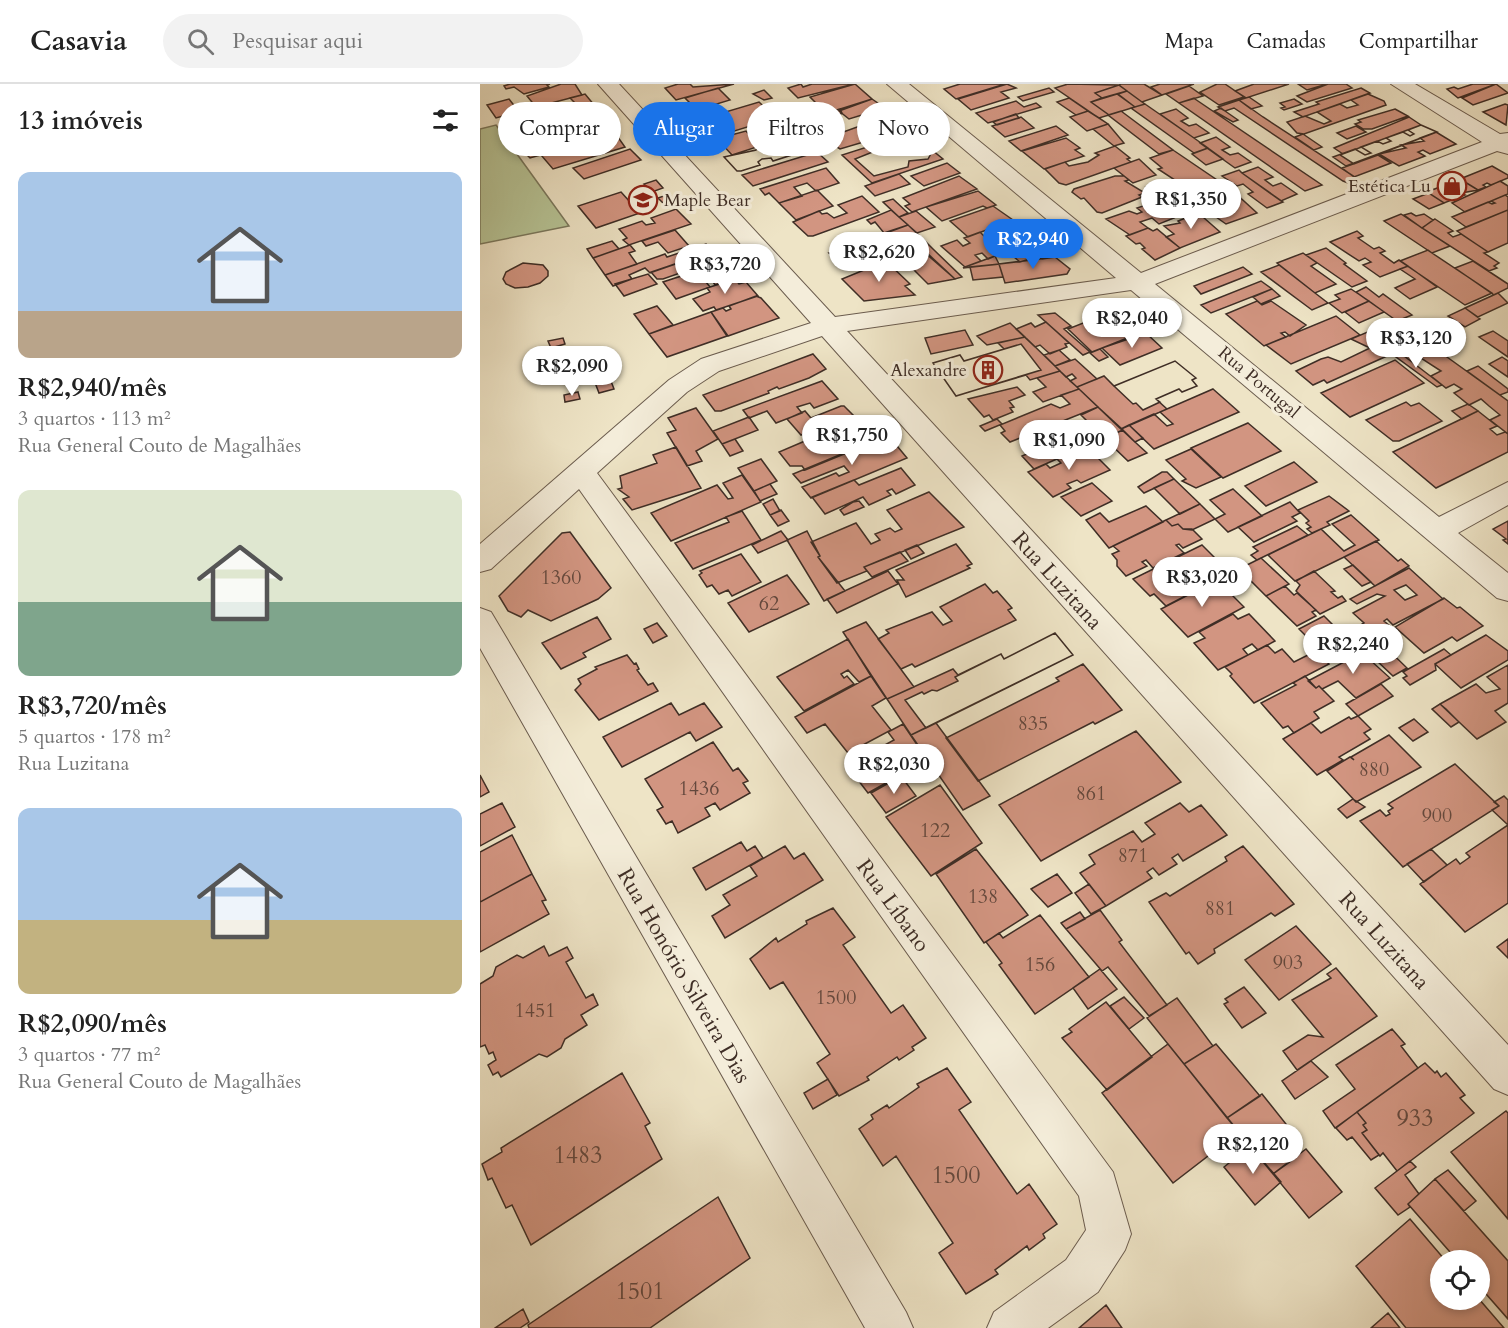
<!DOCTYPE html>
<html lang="pt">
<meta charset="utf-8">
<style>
:root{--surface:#fff;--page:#f2f2f2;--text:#222;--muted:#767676;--line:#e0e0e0;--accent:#1a73e8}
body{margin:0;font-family:Cardo,serif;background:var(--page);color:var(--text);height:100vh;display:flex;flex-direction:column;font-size:22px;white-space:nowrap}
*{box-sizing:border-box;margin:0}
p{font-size:20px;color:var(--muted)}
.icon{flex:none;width:33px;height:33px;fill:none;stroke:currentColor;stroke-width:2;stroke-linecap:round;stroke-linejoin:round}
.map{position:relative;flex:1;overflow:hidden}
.sheet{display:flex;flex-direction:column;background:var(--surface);width:480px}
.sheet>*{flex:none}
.hud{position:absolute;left:18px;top:18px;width:570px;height:54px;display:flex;gap:12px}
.tools{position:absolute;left:950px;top:1166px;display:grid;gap:12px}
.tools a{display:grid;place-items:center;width:60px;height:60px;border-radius:50%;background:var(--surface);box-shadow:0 3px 9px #0003;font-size:30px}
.price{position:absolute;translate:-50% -51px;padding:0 14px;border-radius:21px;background:#fff;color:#222;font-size:20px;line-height:39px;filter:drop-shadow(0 2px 3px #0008)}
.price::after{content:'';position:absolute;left:50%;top:36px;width:18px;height:14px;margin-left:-9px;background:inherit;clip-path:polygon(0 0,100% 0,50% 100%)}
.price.current{background:var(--accent);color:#fff}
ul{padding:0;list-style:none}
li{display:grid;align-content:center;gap:12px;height:318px;padding:0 18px}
li span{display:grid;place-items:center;height:186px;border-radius:12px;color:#555}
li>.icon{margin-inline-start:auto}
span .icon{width:108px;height:108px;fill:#fffc;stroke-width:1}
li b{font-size:26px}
h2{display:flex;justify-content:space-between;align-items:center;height:72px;padding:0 18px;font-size:26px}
.pill{padding:0 21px;border-radius:27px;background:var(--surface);box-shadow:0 3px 9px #0003;font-size:21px;line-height:54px}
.pill.current{background:var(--accent);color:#fff}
header{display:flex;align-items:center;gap:36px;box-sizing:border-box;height:84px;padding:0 30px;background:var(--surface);border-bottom:2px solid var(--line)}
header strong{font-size:28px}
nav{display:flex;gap:33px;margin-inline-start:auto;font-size:21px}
.search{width:420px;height:54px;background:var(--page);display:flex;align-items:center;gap:15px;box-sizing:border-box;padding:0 21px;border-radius:33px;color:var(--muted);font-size:22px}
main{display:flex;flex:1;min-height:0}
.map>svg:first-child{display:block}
.green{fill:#b7c496;stroke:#7b795e;stroke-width:1.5}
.building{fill:#d29581;stroke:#3f2e26;stroke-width:1.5;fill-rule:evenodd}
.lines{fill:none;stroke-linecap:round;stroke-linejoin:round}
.minor-casing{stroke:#6b5c4e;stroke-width:2}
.minor{fill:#f4edda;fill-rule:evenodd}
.labels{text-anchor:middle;stroke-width:6;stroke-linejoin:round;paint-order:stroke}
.far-poi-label{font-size:18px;fill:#3f2e26;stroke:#f4edda;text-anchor:end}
.far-street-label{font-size:18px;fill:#3f2e26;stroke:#f4edda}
.number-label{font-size:20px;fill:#64483d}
.street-label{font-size:22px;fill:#3f2e26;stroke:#f4edda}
.near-number-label{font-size:24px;fill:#64483d}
</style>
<header>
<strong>Casavia</strong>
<div class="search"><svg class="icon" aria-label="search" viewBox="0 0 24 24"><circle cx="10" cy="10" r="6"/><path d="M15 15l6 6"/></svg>Pesquisar aqui</div>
<nav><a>Mapa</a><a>Camadas</a><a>Compartilhar</a></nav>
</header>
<main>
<section class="sheet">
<h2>13 imóveis<svg class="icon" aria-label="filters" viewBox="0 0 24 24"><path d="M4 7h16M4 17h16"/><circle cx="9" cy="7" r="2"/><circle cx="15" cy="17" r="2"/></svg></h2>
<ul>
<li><span style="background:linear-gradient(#a9c7e8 75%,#b9a48a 0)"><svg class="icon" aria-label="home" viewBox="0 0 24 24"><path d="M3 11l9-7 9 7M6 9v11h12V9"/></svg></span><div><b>R$2,940/mês</b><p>3 quartos · 113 m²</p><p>Rua General Couto de Magalhães</p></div></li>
<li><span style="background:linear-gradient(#dfe7d0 60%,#7fa58c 0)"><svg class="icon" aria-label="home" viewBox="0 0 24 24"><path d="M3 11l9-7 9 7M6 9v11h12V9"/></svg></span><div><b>R$3,720/mês</b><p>5 quartos · 178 m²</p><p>Rua Luzitana</p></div></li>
<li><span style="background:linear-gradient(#a9c7e8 60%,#c2b280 0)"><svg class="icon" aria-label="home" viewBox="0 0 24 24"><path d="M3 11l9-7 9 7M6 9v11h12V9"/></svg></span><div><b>R$2,090/mês</b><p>3 quartos · 77 m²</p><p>Rua General Couto de Magalhães</p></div></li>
</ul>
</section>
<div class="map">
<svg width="1028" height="1244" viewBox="0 0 1028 1244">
<rect width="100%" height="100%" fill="#eee4c6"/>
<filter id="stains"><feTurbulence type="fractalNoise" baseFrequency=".00333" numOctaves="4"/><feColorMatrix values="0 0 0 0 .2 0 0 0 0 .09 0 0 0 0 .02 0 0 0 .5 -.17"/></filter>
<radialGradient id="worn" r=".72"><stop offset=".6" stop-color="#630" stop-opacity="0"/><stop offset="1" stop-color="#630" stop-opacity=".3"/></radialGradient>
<path class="green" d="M16,41l73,101 -89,18v-115z"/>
<path class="building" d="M30,0h40l-3,1 2,2 -25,7 -10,-7 -8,2 -2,-3z
M81,0h14l7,11 -46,12 -9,-11z
M198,0h12l3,3 41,-3 -58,16 -11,-12z
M321,0l2,3 9,-3h42l-56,14 -10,-10z
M375,0l17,15 -54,17 -11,-11 9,-2 -6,-6z
M480,0h45l-49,15 -12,-10z
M527,0l9,4 -15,4 8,6 -38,12 -13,-11z
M588,0l51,1 -24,8 7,5 -11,4 18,13 -10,3 -44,-30z
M641,0h23l18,11 -20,7 -23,-17z
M680,0h34l-32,11 -11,-8z
M745,0l19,13 -25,8 -19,-13 17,-8z
M809,0l-43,14 -11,-7 19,-7z
M818,0h29l-20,6z
M848,0h18l6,4 -45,14 -10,-6z
M993,0h23l-38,14 -11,-9 7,-2 4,2z
M1016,0l12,9 -35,12 -11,-7z
M639,1l8,6 -25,7 -7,-5z
M709,2l14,10 -24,7 -13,-9z
M238,4l12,12 -33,10 -12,-12z
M569,4l5,4 -31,9 -5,-4z
M881,4l9,5 -67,24 -9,-5 25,-8 -3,-2z
M284,6l8,8 -8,2 -11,-6z
M647,7l15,11 3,2 -10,3 -17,-13z
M105,10l10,12 -74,20 -9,-12 16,-4 3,5 38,-11 5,-2 -4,-4z
M637,10l18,13 -26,8 -18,-13z
M888,10l16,7 2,4 -82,29 -7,-1 -10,-11 18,-6 19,8 7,-3 -14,-9 23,-8 7,4 11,-3 -7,-5z
M769,13l13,9 -11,3 -12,-9z
M589,14l19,13 -12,4 -19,-13z
M714,14l1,1 127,86 -17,6 -126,-88z
M29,15l7,9 17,-4 3,3 -40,11 -9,-13z
M392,15l13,9 -36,11 -10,-8z
M814,15l8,5 -18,6 -3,-2 4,-1 -5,-4z
M759,16l24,17 95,62 -10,4 -5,-2 -109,-73 -9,3 -7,-4z
M536,17l8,6 12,-4 5,4 -53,16 -12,-10z
M279,18l17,16 -64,20 -17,-17z
M665,20l49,34 14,10 -14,5 -63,-45z
M1025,20l3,1 -2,20 -23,-13z
M111,23l14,11 -51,14 -14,-11z
M741,24l4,3 13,9 -5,2 -19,-11z
M360,25l2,4 -23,8 4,5 13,-4 5,4 -30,9 -13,-13z
M696,25l12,9 -7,3 8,5 7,-2 13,9 -15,5 -34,-24z
M915,25l13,7 -36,13h-9l-8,-5 6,-2 -3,-2z
M608,27l11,7 9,6 -21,7 -17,-14z
M641,27l52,39 -14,4 -51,-39z
M413,30l6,5 -1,3 13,6 -71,21 -16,-10z
M536,30l3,4 -22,7 -4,-3z
M541,33l13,11 -29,9 -13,-11z
M929,33l12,8 -78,29 -9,-6z
M307,34l15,14 -24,8 -5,-5 -4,1 2,3 -14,4 3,3 -28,9 -12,-13 3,-1 -3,-3 26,-7 5,6 17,-6 -5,-5z
M117,40l5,1 8,9 -55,17 -3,-3 14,-2 -6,-7 -5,1 3,3 -11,3 4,6 -21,6 -14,-14 18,-5 5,7 -4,-8 31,-9 4,5 5,-1 -2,-3z
M628,40l16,19 -10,3 -21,-17z
M941,41l16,7 -83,32 -14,-9 15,-6 10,6 6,-2 -10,-6 16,-6 6,3 8,-3 -5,-3 17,-6 7,4 4,-2 -6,-4z
M941,41l16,7 -91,34 -13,-9 22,-8 10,6 6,-2 -10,-6 16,-6 6,3 8,-3 -5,-3 17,-6 7,4 4,-2 -6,-4z
M576,42l12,9 -47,16 -12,-10z
M876,42l10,6 -19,7 -10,-6z
M327,47l7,6 -11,4 8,8 -38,12 -2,-3 -9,1 -4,3 2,3 -19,6h-4l-13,-14 32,-7 2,-4z
M956,48l20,12 -26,10 -7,-4 -5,2 7,4 -26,10 -20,-12 27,-6 -5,-3 23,-4 -4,-3z
M135,49l10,14 -72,22 -12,-14 22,-6 6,6 11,-3 -6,-7 12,-3 5,6 8,-2 -6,-6z
M431,49l32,26 -71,24 -30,-28z
M823,50l19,13 -8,3 -19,-13z
M309,53l15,14 -31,10 -2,-3 -9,1 -4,3 2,3 -19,6h-4l-13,-14 32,-7 2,-4z
M736,53l14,10 -8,3 8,5 8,-2 13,9 -16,6 -35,-25z
M586,54l14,10 -5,2 9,6 -40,13 -22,-18z
M429,57l16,2 -3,6 11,1 -5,9 -19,2 -1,6 -34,9 -19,-17 30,-12 13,1z
M635,62l15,12 -3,1 4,3 -65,23 -7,-2 -14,-14 20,-7 4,4 19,-4 11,-7 -4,-2z
M728,64l15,11 -17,6 -14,-11z
M150,65l11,11 -57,19 -11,-11z
M693,66l47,32 -7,2 8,7 13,1 23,21 -31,11 -20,-14 -8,-6h3l-3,-4 -18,-11 2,-1 -7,-8 -17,-11 4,-1 -12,-10z
M337,68l11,10 -75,24 -11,-11z
M898,71l13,8 -37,14 -12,-9z
M659,75l17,16 -23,8 -19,-15z
M467,79l13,10 -36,13 -13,-10z
M1012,82l16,9v3l-17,7 -4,-2 -4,2 3,2 -8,3 -18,-11z
M778,83l15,10 -8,3 8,6 8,-3 16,11 -16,7 -39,-28z
M346,84l13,15 -23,8 -9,-8 -13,4 8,9 -23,7 -10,-10 -4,2 -5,-6z
M759,86l3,3 41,29 -16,6 -19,-14 5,-2 -10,-8 -6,2 -15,-10z
M419,90l11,10 -35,12 -10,-10z
M479,92l18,13 -65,23 -7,-6 5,-2 -7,-6z
M635,92h9l5,4 -4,1 20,12 -6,2 3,2 -40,16 -5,-1 -13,-14 -3,1 -9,-7 2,-3z
M980,95l18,11 -17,3 4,2 -21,8 -17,-11z
M176,96l7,8 -11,4 -8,-8z
M1020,97l8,5v8l-43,18 -13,-9z
M682,98h1l13,12 -15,6 -15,-13z
M736,103l7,5 -24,9 -7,-6z
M337,106l16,16 -37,14 -17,-17z
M498,107l18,14 -9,3 -4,-2 -41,15 -16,-14z
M141,108l19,21 -44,15 -18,-22z
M949,109l15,10 -15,6 -16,-10z
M189,110l8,8 -11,4 -8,-8z
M1025,111l3,2v13l-42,17 -14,-10 36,-15 4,2 3,-1 -4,-2z
M382,112l17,16 -66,24h-5l-15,-14 26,-11 3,3 5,-1 7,5 13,-5 -9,-8z
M413,115l15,14 -9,4 -16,-15z
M678,117l16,17 -15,6 -7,-6 -12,4 8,6 -18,7 -24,-16 23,-8 8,3 5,-2 -5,-4z
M513,122l20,14 -45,17 -18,-16z
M196,125l15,15 -62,21 -6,-5 4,-2 -8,-9 23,-8 4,4 9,-2 -4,-5z
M411,126l17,15 -24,8 -9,-11 -4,2 -4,-4z
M715,126l25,22 -40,16 -14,-11 8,-3 -10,-8 16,-3 -2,-2 10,-4 -4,-3z
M1028,126v33l-20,9 -31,-21z
M436,127l19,16 -18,6 -18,-16z
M931,129l5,3 8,-2 9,6 -11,8 -18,-13z
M921,130l21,14 28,18 -18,7 -48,-32z
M955,135l18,12 -5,2 5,4 8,-3 27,18 -4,1 15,10 -5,3 3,2 -8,3 -67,-43z
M532,137l23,20 -23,8 -7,-5 -9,3 6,6 -14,6 -6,-6 -7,2 6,6 -16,6 -24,-21 16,-6 6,6 7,-3 -6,-5 16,-6 6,6 9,-4 -6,-5z
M428,141l18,17 -27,10 -10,-11 -19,9 -9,-8z
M668,144l5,3 4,-2 23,19 -25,12 -13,-11 3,-1 -5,-5 -4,1 -10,-8z
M195,146l14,16 -21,7 -10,-11 -12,4 -4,-5z
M877,147l6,5 -5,2 16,11 5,-2 6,4 -5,2 14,10 5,-3 9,6 -28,11 -17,-12 8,-3 -6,-4 -6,3 -29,-19z
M556,156l20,17 -14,2 -3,-3 -19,6 -13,-11z
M132,157l7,8 -26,9 -6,-9z
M381,158l9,8 7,-2 4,3 -35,14 -17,-12z
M446,158l7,7 29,28 -7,2 -39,-34z
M226,160l7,7 -63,22 -5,-5 -16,7 3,4 -19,7 -8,-11 60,-21 2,3z
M150,161l5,6 -6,2 8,11 -32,11 -12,-17z
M846,164l20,15 -2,1 23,17 -15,6 -46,-32z
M948,166l4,3 60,40 -27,12 -65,-44z
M233,167l7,8 -57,20h-6l-6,-7z
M447,169l28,26 -27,5 -15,-15 6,-3 -8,-7z
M823,169l14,10 -6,3 25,18 -21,9 -38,-30z
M515,172l4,8 -36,4 2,-1z
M575,173l15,12 -3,5 -62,9 -6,-19z
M246,177l14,16 -25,8 -3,-5 -6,2 4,5 -34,12 -13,-17 46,-15 2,3 4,-2 -2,-3z
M406,177l24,23 -5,2 10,9 -51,6 -22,-22z
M993,177l35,23v4l-14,7 -39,-27z
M43,179l20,2 5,6v5l-8,7 -12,4 -13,1 -9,-4 -3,-5 3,-7z
M519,180l4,13 -30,3 -3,-13z
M799,181l36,28 13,10 -16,7 -51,-38z
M928,182l29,21 -27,12 -15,-11 20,-9 -15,-10z
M763,183l9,7 -51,20 -7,-8z
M168,190l9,10 -33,12 -9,-12z
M255,195l4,5 7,-2 12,14 -42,14 -2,-3 -11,4 -10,-12 17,-7 -3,-4z
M781,197l11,8 -61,24 -10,-8z
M886,203l13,10 4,-3 29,21 -15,6 -41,-29z
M792,205l8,7 -19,8 -8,-7z
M871,205l18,12 -27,12 -13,-10 11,-4 -5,-4z
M1018,209l10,10 -30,14 -13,-9z
M276,212l5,2 18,20 -51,18 -17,-24 12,-4 3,3 5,-2 -2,-3z
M777,217l5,4 9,-4 35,24 -16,11 -5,-4 -4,1 5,4 -22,9 -38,-32z
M889,217l15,11 -25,11 -14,-11z
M177,222l16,19 -24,9 -15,-20z
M985,224l15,11 -15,8 -17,-11z
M626,226l18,16 5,-3 11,10 -48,19 -24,-23 23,-9 -3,-3z
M231,228l16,24 -60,21 -18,-23z
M575,229l16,13 -7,3 26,23 -7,3 -45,-40z
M856,232l24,19 -69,29 -25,-19z
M914,235l3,2 11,8 -14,7 -15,-11z
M566,238l23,21 -4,1 2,3 -17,7 -10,-9 -5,2 -19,-18 15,-6 4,4z
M530,239l15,14 -38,8 -10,-9z
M951,239l12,9 -10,4 9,6 -10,4 -20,-14z
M485,246l8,15 -42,9 -6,-16z
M890,247l28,20 -71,32 -3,-3 -11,5 -17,-14 25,-12 7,-2 13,5 29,-14 -19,-9z
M1013,247l15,10v16l-29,-20z
M666,249l16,15 -42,17 -18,-17z
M935,250l93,67v33l-18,-14 10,-5 -11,-9 -8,-7 -12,6 -15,-12 8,-4 -8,-5 -8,4 -15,-12 10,-5 -20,-13 -9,4 -20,-15z
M545,253l35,34 -30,9 -4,-5 -70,21 -23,-33 27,-8 4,6 40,-12 -6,-6z
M83,254l2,6 -14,4 -3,-7z
M541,260l20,26 -85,26 -23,-33 27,-8 4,6z
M620,265l8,8 -9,4 -9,-8z
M579,266l11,10 -15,6 -11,-11z
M918,267l14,11 30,23 -5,2 -45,-33z
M333,270l13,15 -17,9 -30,11 -2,-2 -9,4 1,2 -48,18h-6l-12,-16z
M1022,273l6,4v16l-19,-13z
M595,275l22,20 -20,8 -7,-6 6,-3 -4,-4 -6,3 -11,-11z
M915,276l29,23 -74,34 -29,-24z
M695,277l21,17 -4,2 5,6 -15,6 -3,-3 -23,10 4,3 -17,8 -7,-7 -3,1 -19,-18z
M695,277l21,17 -4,2 5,6 -15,6 -3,-3 -23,10 11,10 -46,20 -44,-42 27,-11 10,10z
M998,282l30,23v3l-8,3 -33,-24z
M580,287l19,18 -36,13 -10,-10 13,-5 -9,-9z
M129,292l5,13 -15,4 -5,-13z
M342,297l16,18 -24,9 -4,-5 -13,4 5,6 -26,10 -9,-12 -18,7 -6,-8z
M537,303l8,8 -16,6 5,6 -4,1 3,4 -20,8 -4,-5 -5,2 -16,-18z
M599,305l19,18 -88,35 -9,-9 4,-2 -5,-6 51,-21 9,4 10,-4 -9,-9z
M733,305l26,23 -85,37 -25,-24 25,-11 13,12 6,-2 -13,-12z
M98,308l2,7 -15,3 -1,-7z
M926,318l5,4 8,-3 23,18 -43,20h-6l-27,-21z
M988,320l10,7 -16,8 -10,-8z
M361,322h3l14,14 -35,14 -4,-6 -18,7 -14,-16 18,-8 6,7z
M618,323l25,23 -89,39 -12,-13 70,-30 -11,-11z
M216,324l22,31 -22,12 6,10 -15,5 -20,-33 9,-3 -8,-12z
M998,327l19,15 -7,3 7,6 8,-3 3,2v18l-72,36 -43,-36z
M386,332l12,13 -4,2 4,9 -73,30 -3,-4h-12l-11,-14 26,-11 4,4 34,-14 -3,-4z
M269,333l9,13 -36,14 -9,-13z
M517,335l5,5 -17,7 -5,-5z
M768,339l33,28 -58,27 -32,-30z
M649,341l14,13 -8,4 -14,-13z
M643,346l12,12 12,11 -19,8 -24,-23z
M408,351l19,23 -96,40 -9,-11 34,-14 3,3 10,-4 -5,-6 -43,17 -8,-9z
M255,355l8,12 -13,5 -8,-12z
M606,362l24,24 -29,13 -4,-3 -10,4 4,4 -18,9 -25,-25 18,-8 4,4 11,-5 -4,-4z
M196,363l25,41 -69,22 -9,-11 6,-2 -11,-8 4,-1 -2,-12 37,-13 -4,-8z
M711,365l30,28 -25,11 -14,-7 4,-2 -20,-19z
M281,375l16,22 -23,10 -16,-23z
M814,378l23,20 -51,24 -21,-20z
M421,384l14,17 -19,9 -4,-5 -5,2 4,4 -22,10 -6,-8 -38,17 -13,-17 42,-17 5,5z
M682,388h5l7,7 -30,14 -6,-6z
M262,391l19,27 -90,39 -20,-28 66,-28 11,14 5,-1 -10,-15z
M694,395l26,25 -20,10 -26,-26z
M612,399l20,18 -31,15 -20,-19z
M290,400l7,10 -17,7 -6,-10z
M753,405l29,27 -34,16 -13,-13 10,-5 -15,-14z
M449,408l35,35 -100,40 3,4 -30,12 -19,-26 2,-1 -9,-14 45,-19 15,21 9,-4 -5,-6 15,-6 5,4 7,-3 -15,-19z
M849,412l20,15 -22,11 3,3 -18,8 -5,-4 4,-2 -5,-4 3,-2 -11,-11z
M293,415l7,12 -10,4 -7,-11z
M379,417l5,6 -20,8 -4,-5 13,-8z
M810,418l10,11 -8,4 5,4 -43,21 -16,-15z
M720,420l15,15 -23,11 -9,-1 -5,-5 -6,2 -6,-6z
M666,422l17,16 -54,26 -23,-28 14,-7 9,9z
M301,426l8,11 -11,5 -8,-11z
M262,427l19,29 -68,29 -18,-26 54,-21 -3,-5z
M871,431l28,25 -84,41 -27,-26 53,-26 23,22 11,-6 -23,-21z
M686,436l6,6 6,-2 5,5h9l10,10 -19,9 -4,-4 -3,1 8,8 -31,15 -7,-8 -4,2 5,4 -21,10 -9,-10v-6l-5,-6 7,-3 -6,-5z
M1028,437v23l-5,-4 3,-1 -13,-10z
M817,442l11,9 -51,25 -6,-5 7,-4 -5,-4z
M301,447l7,9 -30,13 -6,-8z
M327,447l13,25 -2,1 27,34 -21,10 -37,-61z
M90,448l41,56 -13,11 -47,22 -23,-11 -7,7 -13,-6 -9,-15 63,-63z
M896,457l22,20 3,-2 8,7 -34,20 -31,-29z
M476,460l16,20 -5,2 3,2 -64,29 -9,-17h7l-8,-10z
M437,461l7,8 -13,6 -6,-9z
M722,461l28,28 -64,33 -12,-12 -4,2 -17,-17z
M420,468l8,9 -36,16 -8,-10z
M261,470l20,28 -29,14 -4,-6 -9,4 -7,-9 -5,2 -8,-12 3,-2 -2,-2z
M781,474l28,26 -23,12 -27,-27z
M873,481l18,17 -9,4 -18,-17z
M929,484l34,31 -50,26 -6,-6 -3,2 6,5 -20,11 -11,-11 5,-3 -11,-10 32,-17 -8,-2 -20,10 -7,-5zM926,501l11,10 -12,5 -11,-10z
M408,487l10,13 -61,29 -10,-14z
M834,487l21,20 -4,1 7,6 4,-2 4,5 -26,13 -24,-23 4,-6 -4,-4z
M307,491l22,29 -60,28 -21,-29z
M737,496l27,27 -56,30 -27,-28z
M505,500l8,9 4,-2 15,17 -4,2 8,10 -101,47 -3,-3 -11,5 -23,-30 11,-6 -3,-3 46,-18 11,13 9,-4 -12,-14z
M805,502l9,9 3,-2 19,17 -4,2 4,4 -19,10 -31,-30z
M964,514l13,10 3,-1 23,19 -26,15 -5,-4 -28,16 -29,-26z
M753,530l5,5 11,-5 26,27 -17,9 -6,-6 -9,5 5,6 -30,15 -24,-27 11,-5 -6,-6z
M844,532l17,17 -5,2 9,8 5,-2 8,8 -26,13 -33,-33z
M117,533l14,22 -28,14 3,4 -25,12 -19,-26z
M386,538l48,65 -27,12 -44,-67z
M177,539l10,13 -14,7 -9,-14z
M575,549l18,22 -162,80 -24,-36 66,-30 5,6 43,-21 3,5z
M575,549l18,22 -147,73 -21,-28 17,-8 2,2 8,-4 5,1 21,-10 -3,-4 46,-23 3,5z
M893,551l34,33 -14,8 -35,-33z
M1006,551l22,16v9l-47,28 -26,-24z
M368,555l23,37 -12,6 -11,-12 -7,4 3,4 3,-2 7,8 -50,27 -27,-34z
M787,561l8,8 7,-4 12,13 22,-11 13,13 -75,39 -24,-27 2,-2 -7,-7z
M878,565l32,29 -34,20 -18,-17 -16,8 -3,-3 -3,2 -8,-7 36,-19 -2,-2 4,-3 -1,-1z
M964,565l7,6 -16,9 1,6 -26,15 -7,-7 4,-2 -4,-4z
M147,571l7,9 2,-1 3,6 -2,1 11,15 5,-2 5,8 -59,29 -24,-30 6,-6 -3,-5 19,-10 -2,-2z
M603,580l39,46 -27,14 -2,-2 -115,59 -32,-43 113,-57 -3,-3z
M1028,581v38l-13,8 11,11 -29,17 -37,-35 36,-20 10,9 14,-4 -13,-12z
M391,592l15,22 -14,8 19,24 -43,23 -23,-29 -18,9 -12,-16z
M825,592l11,12 3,-2 15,15 -20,11 5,6 -25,15 -6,-7 -5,2 -22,-25 35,-18 -3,-2z
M901,600l12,12 -35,20 -12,-12z
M191,619l8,12 25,-12 18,24 -26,14 -6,-9 -68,35 -19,-30z
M960,620l6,5 13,13 -8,5 -19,-18z
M878,632l13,13 -7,4 6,6 -31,18 4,3 -26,15 -34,-36 28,-16 10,10 28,-16 2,2z
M934,635l14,13 -15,9 -14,-13z
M456,639l54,73 -27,14 -52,-75z
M423,640l19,28 -6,3 6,8 -54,30 -13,-17 5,-2 -8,-11 42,-23 -6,-8z
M656,647l45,51 -140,79 -42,-56z
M909,651l32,32 -65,35 -29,-31 23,-14 4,3 -3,-3z
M233,658l20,29 5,-3 10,13 -5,2 7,10 -30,17 -5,-7 -10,5 5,8 -32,17 -6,-12 -6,3 -9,-14 6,-3 -18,-28z
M975,680l44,42 -96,61 -43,-46 20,-11 6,6 4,-2 -2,-3 5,-3 -5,-4z
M0,691l9,17 -9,5z
M421,692l15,20 -30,17 -15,-20z
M460,701l42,58 -51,33 -45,-59z
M1024,712l4,4v25l-16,-15 7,-4 -5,-4z
M873,715l12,8 -18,11 -9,-9z
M22,719l13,24 -35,19v-32z
M700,719l9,9 12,-7 26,30 -44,26 -5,-7 -6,4 5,6 -18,11 -6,-7 -6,4 5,6 -46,28 -26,-33 15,-9 -6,-9 44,-24 9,11 13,-8 -10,-11z
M1028,741v78l-43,29 -45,-48 36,-25 4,5 10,-7 -4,-4z
M32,751l20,39 -52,28v-50z
M261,758l6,9 8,-5 8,12 -57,32 -13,-22z
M305,762l9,13 10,-6 19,27 -98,58 -13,-22 18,-11 -7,-10 34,-19 -7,-10z
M763,762l51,58 -19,12 -4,-3 -57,36 1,4 -17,11 -9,-12 -3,2 -37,-52 17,-9 4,3 57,-35 -2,-4z
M496,765l52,66 -44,28 -48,-69z
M951,765l16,16 -23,17 -17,-18z
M52,790l14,26 -4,1 7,13 -69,38v-50z
M577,790l15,19 -24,14 -17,-18z
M609,800l17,22 -15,8 -16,-21z
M353,824l22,29 -12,8 48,68 12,-8 23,33 -14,9 2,3 -15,10 -2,-3 -30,20 2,3 -30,16 -22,-33 13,-9 -47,-72 -13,7 -20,-30 26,-21 2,4 29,-18 -1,-3z
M620,826l22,30 -3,2 48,63 -18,11 -41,-49 -6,4 -36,-42z
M600,828l5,7 -19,10 -5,-6z
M560,831l49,62 -54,37 -36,-49 3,-2 -16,-21 13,-9 4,5z
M816,842l35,38 -52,36 -34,-40z
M1028,855v19l-11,-11z
M64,862l5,10 18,-9 6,11 -7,4 20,36 7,-4 5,11 -17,10 6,10 -22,14 -4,9 -14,9 -8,-3 -38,23 -3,-5 -5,3 -5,-10 8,-5 -3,-8 -4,2 -4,-9 -5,2v-63l13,-8 3,-9 21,-12 6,3z
M856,884l41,48 -80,54 -14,-19 25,-16 15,2 -31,-37 39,-22 -4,-4z
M620,885l17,20 -29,20 -15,-21z
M764,903l22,26 -24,15 -18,-24 4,-2 -3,-3z
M644,913l20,21 -15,11 -19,-23z
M697,914l36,48 -29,18 -37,-46z
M626,918l46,55 -45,33 -45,-52 10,-6 -3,-3z
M912,945l13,15 -4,2 17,22 -83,60 -12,-17 32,-22 -19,-24z
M688,960l71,88 -66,51 -71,-90z
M736,960l44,52 -33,22 -43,-54z
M831,977l17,16 -33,22 -13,-18z
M945,979l10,10 2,-2 4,6 5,-4 19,22 -5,3 14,15 -77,58 -14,-18 -3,3 -18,-23 5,-3 -4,-5 3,-2 -9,-11z
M467,984l24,34 -12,8 58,84 12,-10 28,40 -14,10 2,4 -16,12 -2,-4 -32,24 3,4 -32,20 -27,-41 14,-10 -57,-87 -13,10 -24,-37 14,-10 -2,-4 16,-10 2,3 30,-21 -2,-3z
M142,989l28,50 -5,3 17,33 -131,86 -19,-40 -6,3 -14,-30 -4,2 -6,-16 20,-12 -1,-4z
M348,995l9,16 -24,14 -9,-16z
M782,1010l28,35 -11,8 16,21 -22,16 -46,-56z
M1026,1027l2,2v106l-57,-67z
M877,1028l9,11 -3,2 4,5 -5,3 17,22 -8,5 -19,-23 -5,3 -11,-12z
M770,1062l31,36 -26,23 -31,-38z
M826,1065l36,43 -33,26 -36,-44z
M930,1077l6,6 -11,8 14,19 -11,10 2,3 -12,8 -23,-27z
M968,1086l28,31 -12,10 -29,-32z
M955,1095l73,82v58l-29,-33v-26h-22l-49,-56z
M238,1113l32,61 -100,70h-121l-1,-3z
M930,1135l35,41h-5v39h39l25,29h-98l-50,-62z
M626,1221l16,23h-43z
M43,1225l6,13 -9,6h-25z
M908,1229l12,15h-29z"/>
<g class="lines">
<g class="minor-casing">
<path id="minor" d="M118,0h21l216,233 281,-39 -229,-194h22l232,189 341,-131 -91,-58h24l85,50 8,-1v21l-11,-3 -342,133 284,233 69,-35v23l-50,28 50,40v28l-11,-3 -366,-308 -284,41 661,714v50l-14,-6 -672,-753 -103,35 -32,21 -90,81 516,699 18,62 -6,16 -27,42 -50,36h-61l7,-16 72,-52 20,-30 -7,-34 -500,-707 -88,80 -11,3v-28l189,-164 32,-21 110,-36z
M0,524l11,4 415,700 7,16h-48l-385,-680z"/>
</g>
<use href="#minor" class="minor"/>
</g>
<defs>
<g id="shop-ring" transform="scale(1.5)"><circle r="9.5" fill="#f4edda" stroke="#8f2418" stroke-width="1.5"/><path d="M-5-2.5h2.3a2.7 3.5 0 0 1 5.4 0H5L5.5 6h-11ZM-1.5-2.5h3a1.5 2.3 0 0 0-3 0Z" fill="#8f2418"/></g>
<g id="school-ring" transform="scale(1.5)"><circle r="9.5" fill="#f4edda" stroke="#8f2418" stroke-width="1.5"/><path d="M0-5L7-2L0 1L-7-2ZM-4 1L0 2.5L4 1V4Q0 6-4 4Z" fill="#8f2418"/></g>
<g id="building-ring" transform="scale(1.5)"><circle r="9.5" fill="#f4edda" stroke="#8f2418" stroke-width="1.5"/><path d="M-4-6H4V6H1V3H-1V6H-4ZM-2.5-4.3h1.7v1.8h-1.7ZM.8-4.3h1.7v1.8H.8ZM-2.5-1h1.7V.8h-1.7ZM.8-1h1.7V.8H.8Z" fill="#8f2418"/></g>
</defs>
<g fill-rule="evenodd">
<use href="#shop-ring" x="972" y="102"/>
<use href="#school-ring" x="163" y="116"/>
<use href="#building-ring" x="508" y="286"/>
</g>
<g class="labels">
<g class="far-poi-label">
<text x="951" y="108">Estética Lu</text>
<text x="184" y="122" text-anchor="start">Maple Bear</text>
<text x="487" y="292">Alexandre</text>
</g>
<g class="far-street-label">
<text transform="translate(779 298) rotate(40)" y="6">Rua Portugal</text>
</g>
<g class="number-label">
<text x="81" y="500">1360</text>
<text x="289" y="526">62</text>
<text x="553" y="646">835</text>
<text x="894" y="692">880</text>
<text x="219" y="711">1436</text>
<text x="611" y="716">861</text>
<text x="957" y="738">900</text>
<text x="455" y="753">122</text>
<text x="653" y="778">871</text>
<text x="503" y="819">138</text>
<text x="740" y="831">881</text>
<text x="808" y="885">903</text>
<text x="560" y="887">156</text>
<text x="356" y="920">1500</text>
<text x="55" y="933">1451</text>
</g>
<g class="street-label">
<text transform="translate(578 496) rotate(48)" y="8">Rua Luzitana</text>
<text transform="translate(414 821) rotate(54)" y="8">Rua Líbano</text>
<text transform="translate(905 856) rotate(48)" y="8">Rua Luzitana</text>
<text transform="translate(205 891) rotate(60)" y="8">Rua Honório Silveira Dias</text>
</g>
<g class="near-number-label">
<text x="935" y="1042">933</text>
<text x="98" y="1079">1483</text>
<text x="476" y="1099">1500</text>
<text x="160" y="1215">1501</text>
</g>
</g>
<rect width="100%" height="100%" filter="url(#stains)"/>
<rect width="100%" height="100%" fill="url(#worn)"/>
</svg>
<div class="tools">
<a><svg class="icon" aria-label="locate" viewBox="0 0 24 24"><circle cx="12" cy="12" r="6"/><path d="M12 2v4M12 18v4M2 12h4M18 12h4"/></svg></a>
</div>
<b class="price" style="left:711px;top:146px">R$1,350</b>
<b class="price current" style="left:553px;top:186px">R$2,940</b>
<b class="price" style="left:399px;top:199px">R$2,620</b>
<b class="price" style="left:245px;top:211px">R$3,720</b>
<b class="price" style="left:652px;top:265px">R$2,040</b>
<b class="price" style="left:936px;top:285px">R$3,120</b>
<b class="price" style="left:92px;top:313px">R$2,090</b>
<b class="price" style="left:372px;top:382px">R$1,750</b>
<b class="price" style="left:589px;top:387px">R$1,090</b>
<b class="price" style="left:722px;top:524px">R$3,020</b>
<b class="price" style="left:873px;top:591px">R$2,240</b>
<b class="price" style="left:414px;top:711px">R$2,030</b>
<b class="price" style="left:773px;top:1091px">R$2,120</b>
<div class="hud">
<a class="pill">Comprar</a>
<a class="pill current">Alugar</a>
<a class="pill">Filtros</a>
<a class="pill">Novo</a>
</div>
</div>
</main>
